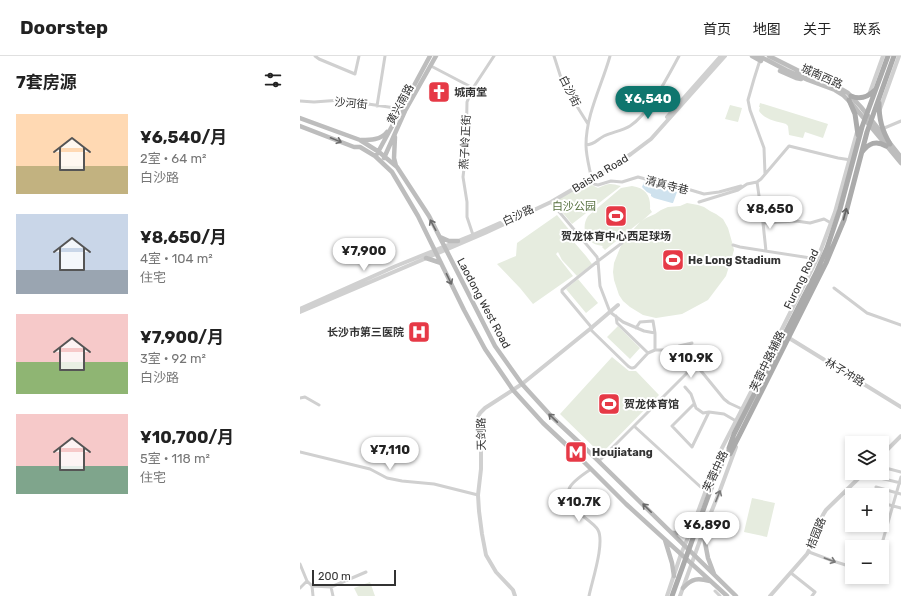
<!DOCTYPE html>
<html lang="zh">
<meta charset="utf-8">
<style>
:root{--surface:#fff;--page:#f6f6f6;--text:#222;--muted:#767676;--line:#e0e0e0;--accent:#0f766e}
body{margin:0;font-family:Rubik,"Noto Sans SC",sans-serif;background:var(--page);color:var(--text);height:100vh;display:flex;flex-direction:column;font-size:15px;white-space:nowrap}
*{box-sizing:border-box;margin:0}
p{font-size:13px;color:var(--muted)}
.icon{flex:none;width:22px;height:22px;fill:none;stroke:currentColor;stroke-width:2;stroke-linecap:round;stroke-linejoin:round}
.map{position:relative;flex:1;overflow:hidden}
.sheet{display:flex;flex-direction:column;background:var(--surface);width:300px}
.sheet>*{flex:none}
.fabs{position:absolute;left:545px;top:380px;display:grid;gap:8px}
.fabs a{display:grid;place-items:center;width:44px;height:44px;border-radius:0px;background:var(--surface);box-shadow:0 2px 6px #0003;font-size:20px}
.scale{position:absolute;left:12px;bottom:10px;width:84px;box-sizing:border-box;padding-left:4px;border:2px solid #333;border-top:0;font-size:11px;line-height:14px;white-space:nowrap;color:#333;-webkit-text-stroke:3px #fff;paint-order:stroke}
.price{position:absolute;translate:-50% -34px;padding:0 9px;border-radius:14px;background:#fff;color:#222;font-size:13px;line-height:26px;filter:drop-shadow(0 1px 2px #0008)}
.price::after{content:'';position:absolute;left:50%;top:24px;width:12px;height:9px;margin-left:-6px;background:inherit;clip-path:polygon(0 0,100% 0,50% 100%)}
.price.selected{background:var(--accent);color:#fff}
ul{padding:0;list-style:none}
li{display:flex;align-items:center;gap:12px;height:100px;padding:0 16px}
li span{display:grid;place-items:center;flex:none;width:112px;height:80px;border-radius:0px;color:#555}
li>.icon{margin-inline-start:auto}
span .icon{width:48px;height:48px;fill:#fffc;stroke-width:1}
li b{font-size:17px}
h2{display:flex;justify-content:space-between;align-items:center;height:48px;padding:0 16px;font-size:17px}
header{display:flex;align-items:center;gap:24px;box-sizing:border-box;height:56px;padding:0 20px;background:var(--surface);border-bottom:1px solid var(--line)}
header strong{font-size:19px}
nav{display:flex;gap:22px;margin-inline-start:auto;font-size:14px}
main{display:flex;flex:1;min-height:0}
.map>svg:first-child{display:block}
.green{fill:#e6ecdf}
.water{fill:#cfe2ee}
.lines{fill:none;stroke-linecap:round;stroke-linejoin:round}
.minor{stroke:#d0d0d0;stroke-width:3}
.tertiary{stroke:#d0d0d0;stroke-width:4}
.secondary{stroke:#bdbdbd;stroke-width:4.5}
.primary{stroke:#ababab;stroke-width:5}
.primary-bridge{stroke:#ababab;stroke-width:5}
.oneway{stroke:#6a6a6a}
.oneway2{stroke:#636363}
.oneway3{stroke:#7a7a7a}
.labels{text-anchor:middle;stroke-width:4;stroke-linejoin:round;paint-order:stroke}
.street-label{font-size:11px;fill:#333;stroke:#fff}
.poi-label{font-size:11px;font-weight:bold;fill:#333;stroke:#fff;text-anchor:start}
.park-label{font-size:11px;fill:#56703f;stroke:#fff}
</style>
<header>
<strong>Doorstep</strong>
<nav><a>首页</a><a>地图</a><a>关于</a><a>联系</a></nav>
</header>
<main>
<section class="sheet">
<h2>7套房源<svg class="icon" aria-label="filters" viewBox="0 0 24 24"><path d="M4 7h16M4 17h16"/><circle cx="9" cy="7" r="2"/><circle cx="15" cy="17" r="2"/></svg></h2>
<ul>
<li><span style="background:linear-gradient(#ffd9b3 65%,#c2b280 0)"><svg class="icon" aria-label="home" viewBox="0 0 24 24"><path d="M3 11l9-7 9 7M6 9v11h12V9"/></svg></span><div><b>¥6,540/月</b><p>2室 · 64 m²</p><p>白沙路</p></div></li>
<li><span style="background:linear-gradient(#c9d6e8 70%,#9aa5b1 0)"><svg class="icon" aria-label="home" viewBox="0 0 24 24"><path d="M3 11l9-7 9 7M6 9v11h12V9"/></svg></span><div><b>¥8,650/月</b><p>4室 · 104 m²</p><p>住宅</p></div></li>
<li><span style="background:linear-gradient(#f6c9c9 60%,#8fb573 0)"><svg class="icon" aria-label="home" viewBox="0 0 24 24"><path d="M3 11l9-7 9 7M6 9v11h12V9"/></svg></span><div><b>¥7,900/月</b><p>3室 · 92 m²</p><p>白沙路</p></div></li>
<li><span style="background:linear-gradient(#f6c9c9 65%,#7fa58c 0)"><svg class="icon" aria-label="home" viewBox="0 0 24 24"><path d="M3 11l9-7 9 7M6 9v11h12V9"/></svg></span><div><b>¥10,700/月</b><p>5室 · 118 m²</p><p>住宅</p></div></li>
</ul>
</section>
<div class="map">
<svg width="601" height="540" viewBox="0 0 601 540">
<rect width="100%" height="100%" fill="#fff"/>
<path class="green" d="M460,47l68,21 -5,14 -18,-6 -2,6 -14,-3 -1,-9 -2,-2c-10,-3 -21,-4 -27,-13l1,-4h-1z
M430,49l12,3 -4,14 -13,-3z
M289,125l3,4 6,3c11,-5 12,-5 23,-2l-49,38 -18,-22z
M332,130c14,2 19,10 18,23l2,3 -10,9 4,-3 9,-4 6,-4 7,-3 12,-1 7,-3 11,2 6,2 6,4 6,3 7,5 5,9 4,14 2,8 -2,7 -6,19 -18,24 -26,14 -26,4 -13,-3 -13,-8 -7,-6 -4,-6 -5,-15 -1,-8 1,-9 6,-15 4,-8 16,-18 -35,28 -3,-3 1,-1c-4,-1 -7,-1 -10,-3 -9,-6 -11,-18 -5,-27l33,-28z
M257,159l19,23 -3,3 13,15 6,8 -15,12 -15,-16 -4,-8 -2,2 17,22 -40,28 -13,-16 -23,-24 19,-8 1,-13z
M278,223l20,24 -12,10 -20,-24z
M318,270l22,22 -10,11 -23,-22z
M312,301l17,14h7l23,24 -58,59 -41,-40z
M452,442l23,5 -8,34 -23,-5z
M70,526l5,14h-17l-4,-8z"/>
<path class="water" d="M344,126l33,10 -4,11h-1l-18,-5 -3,-2v-2l-4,-2 -5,-5z"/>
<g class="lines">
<path class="minor" d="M15,0l4,3 36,15 4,-18
M254,0l8,25 9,11 7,16 10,16
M460,4l-6,19 -6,21 2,10 14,38 1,26
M131,10l42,22
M0,45l14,1 27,-2 61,9
M77,50l8,-50
M582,73l19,-8
M286,89c10,-1 10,-5 18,-9 8,-4 18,-5 26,-10 19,-12 38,-50 49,-70
M291,120c-2,-10 -5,-21 -5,-31 0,-31 16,-60 24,-89
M290,123l4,5 4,1 13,-4 11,1 16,-5 26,7 20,4 20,6 15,-2 22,-6
M457,126l6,41 33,-2 14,2 14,-4 7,4
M251,146l46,55 1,4 2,25 10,26 13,10 21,9 11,2
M399,146l39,-12 9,-6 10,-2 4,-3 28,-33 49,12 13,2
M463,167l3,28
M173,179l-6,-18v-15l-4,-25 3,-26 1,-49 6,-14 21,-32
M433,189l7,2 77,12
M534,232l33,25 34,12
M316,260l1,7 31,30
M292,272l-30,-36v-2l36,-29 24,-18
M290,273l38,37c3,2 4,3 7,1l13,-14 7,-3
M392,287l-13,3 9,9 36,44 5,4 13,6
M385,331l6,7 5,14 7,5 6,-1 15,2 12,7
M0,342l5,-1 14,8
M394,348l-22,22 20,21 17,-35
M334,370l71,65
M0,396l70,17 17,9 15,3 32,3 44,11
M299,405l93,-93 -15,-17 -4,-1h-18v-17l-2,-12 -13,1 -4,6
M582,411l19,5
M580,422l21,5
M576,431l25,7
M544,437l9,2
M582,447l19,5
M581,491l20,-70
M509,496l24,9 19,6
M0,508l7,17 5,5 1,10
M491,517l24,19 -3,4
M12,530l19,1 35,-15
M31,531l2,9
M0,532l7,-7
M415,535l5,5
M289,540c3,-15 16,-53 9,-66 -2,-4 -10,-10 -14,-13 -8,-6 -19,-16 -15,-28 2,-7 16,-16 22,-20"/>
<path class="tertiary" d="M569,39l14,-39
M580,53l19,-53
M367,61l54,-61
M0,253l96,-43 77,-31 27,-12
M0,256l185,-79 66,-31 60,-35 20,-13 20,-15 74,-83
M489,282l112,69
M582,399l19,-19
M419,400l3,-8 47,-91 11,-24 39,-78 16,-43 22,-80
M215,540l-2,-6 -17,-18 -10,-17 -4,-21 -3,-23 -1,-16 3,-26v-19l-3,-33 2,-4 5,-5 37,-24 68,-55 28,-24
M367,540l14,-42 11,-26 17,-46 12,-28
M380,540l23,-64 16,-39 17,-46
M470,540l37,-42c8,-14 9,-30 19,-44l38,-37"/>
<path class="secondary" d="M452,0l9,5
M459,0l27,14 22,10 27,10 8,5 9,9 49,59
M469,0l32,16
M480,15l16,7 5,1
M497,17l13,3 26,10 12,7 13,14 40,50
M0,62l60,22 19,12 18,15 32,49 66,130 27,38 30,33 30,28 154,151
M0,70l54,21h6l15,9 17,16 26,44 46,94 21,39 28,41 30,33 32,30 51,51 101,92
M95,81l-1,21 2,8
M61,84c9,0 20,0 26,-8
M77,98l53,-98
M84,102l21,-47 31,-55
M140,181l9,4h9
M126,202l15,5
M403,476l5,26 6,16
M373,477c11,1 15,-4 21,-12
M365,484l7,23 2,13
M383,532c9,-10 15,-10 27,-7"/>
<path class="primary" d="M551,40c9,4 17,1 24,-6
M549,44l6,14 3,21
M579,47c0,17 3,27 11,41
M562,96c7,-9 14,-12 24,-6
M429,392l5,-14 65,-128 17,-33 11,-25 13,-39 22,-82 26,-71
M430,398l96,-191 18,-43 23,-88 27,-76"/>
<path class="primary-bridge" d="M372,540l41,-113 14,-31"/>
</g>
<defs><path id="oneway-shaft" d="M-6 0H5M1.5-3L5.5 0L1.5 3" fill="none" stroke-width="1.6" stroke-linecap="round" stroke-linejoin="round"/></defs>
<g class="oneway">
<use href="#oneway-shaft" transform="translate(36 84) rotate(22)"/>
<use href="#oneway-shaft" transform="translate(133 169) rotate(-118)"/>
<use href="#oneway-shaft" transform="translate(149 223) rotate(64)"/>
<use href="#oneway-shaft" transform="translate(253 362) rotate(-136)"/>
<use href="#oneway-shaft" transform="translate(347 452) rotate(-135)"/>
</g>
<use class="oneway2" href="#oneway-shaft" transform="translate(545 158) rotate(-75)"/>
<g class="oneway3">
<use href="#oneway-shaft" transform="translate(418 440) rotate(-68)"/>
<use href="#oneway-shaft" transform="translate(530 504) rotate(20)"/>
</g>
<defs>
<g id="church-square" transform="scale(1.15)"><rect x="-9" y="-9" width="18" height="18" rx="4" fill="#e63946" stroke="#fff"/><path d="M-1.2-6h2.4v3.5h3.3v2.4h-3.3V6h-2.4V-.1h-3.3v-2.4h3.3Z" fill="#fff"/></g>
<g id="stadium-square" transform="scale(1.15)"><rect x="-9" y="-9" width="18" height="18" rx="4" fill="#e63946" stroke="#fff"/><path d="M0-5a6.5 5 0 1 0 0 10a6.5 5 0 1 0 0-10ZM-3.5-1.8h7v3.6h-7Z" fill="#fff"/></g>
<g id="hospital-square" transform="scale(1.15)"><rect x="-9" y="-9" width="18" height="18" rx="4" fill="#e63946" stroke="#fff"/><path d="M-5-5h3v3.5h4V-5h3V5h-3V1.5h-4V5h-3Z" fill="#fff"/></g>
<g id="metro-square" transform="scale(1.15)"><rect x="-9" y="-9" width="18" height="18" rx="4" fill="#e63946" stroke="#fff"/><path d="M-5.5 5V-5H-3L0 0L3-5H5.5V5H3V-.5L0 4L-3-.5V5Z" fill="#fff"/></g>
</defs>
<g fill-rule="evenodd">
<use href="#church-square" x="139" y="36"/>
<use href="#stadium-square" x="316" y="160"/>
<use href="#stadium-square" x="373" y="204"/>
<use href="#hospital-square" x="119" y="276"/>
<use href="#stadium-square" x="309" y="348"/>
<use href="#metro-square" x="276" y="396"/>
</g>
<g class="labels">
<g class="street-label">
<text transform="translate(522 20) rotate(24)" y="4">城南西路</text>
<text transform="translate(270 35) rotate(63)" y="4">白沙街</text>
<text transform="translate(51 47) rotate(5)" y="4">沙河街</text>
<text transform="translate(100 48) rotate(-62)" y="4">黄兴南路</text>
<text transform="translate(165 86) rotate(-87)" y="4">燕子岭正街</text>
<text transform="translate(300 117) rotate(-31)" y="4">Baisha Road</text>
<text transform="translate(367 129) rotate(14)" y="4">清真寺巷</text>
<text transform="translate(218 159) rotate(-25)" y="4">白沙路</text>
<text transform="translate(501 223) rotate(-64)" y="4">Furong Road</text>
<text transform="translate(184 247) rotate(62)" y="4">Laodong West Road</text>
<text transform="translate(467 305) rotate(-64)" y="4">芙蓉中路辅路</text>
<text transform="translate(545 316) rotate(31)" y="4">林子冲路</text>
<text transform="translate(181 378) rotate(-91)" y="4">天剑路</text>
<text transform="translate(415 415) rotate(-65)" y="4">芙蓉中路</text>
<text transform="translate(516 477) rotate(-68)" y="4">桔园路</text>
</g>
<g class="poi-label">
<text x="154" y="40">城南堂</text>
<text x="316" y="184" text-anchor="middle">贺龙体育中心西足球场</text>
<text x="388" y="208">He Long Stadium</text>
<text x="104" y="280" text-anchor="end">长沙市第三医院</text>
<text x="324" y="352">贺龙体育馆</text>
<text x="292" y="400">Houjiatang</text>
</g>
<g class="park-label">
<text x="274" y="154">白沙公园</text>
</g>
</g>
</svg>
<div class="fabs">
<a><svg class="icon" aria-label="layers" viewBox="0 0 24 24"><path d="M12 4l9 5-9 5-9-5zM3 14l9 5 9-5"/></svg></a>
<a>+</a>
<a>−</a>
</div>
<div class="scale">200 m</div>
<b class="price selected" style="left:348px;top:64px">¥6,540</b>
<b class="price" style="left:470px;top:174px">¥8,650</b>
<b class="price" style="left:64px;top:216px">¥7,900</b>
<b class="price" style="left:391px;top:323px">¥10.9K</b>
<b class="price" style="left:90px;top:415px">¥7,110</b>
<b class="price" style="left:279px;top:467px">¥10.7K</b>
<b class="price" style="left:407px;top:490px">¥6,890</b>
</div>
</main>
